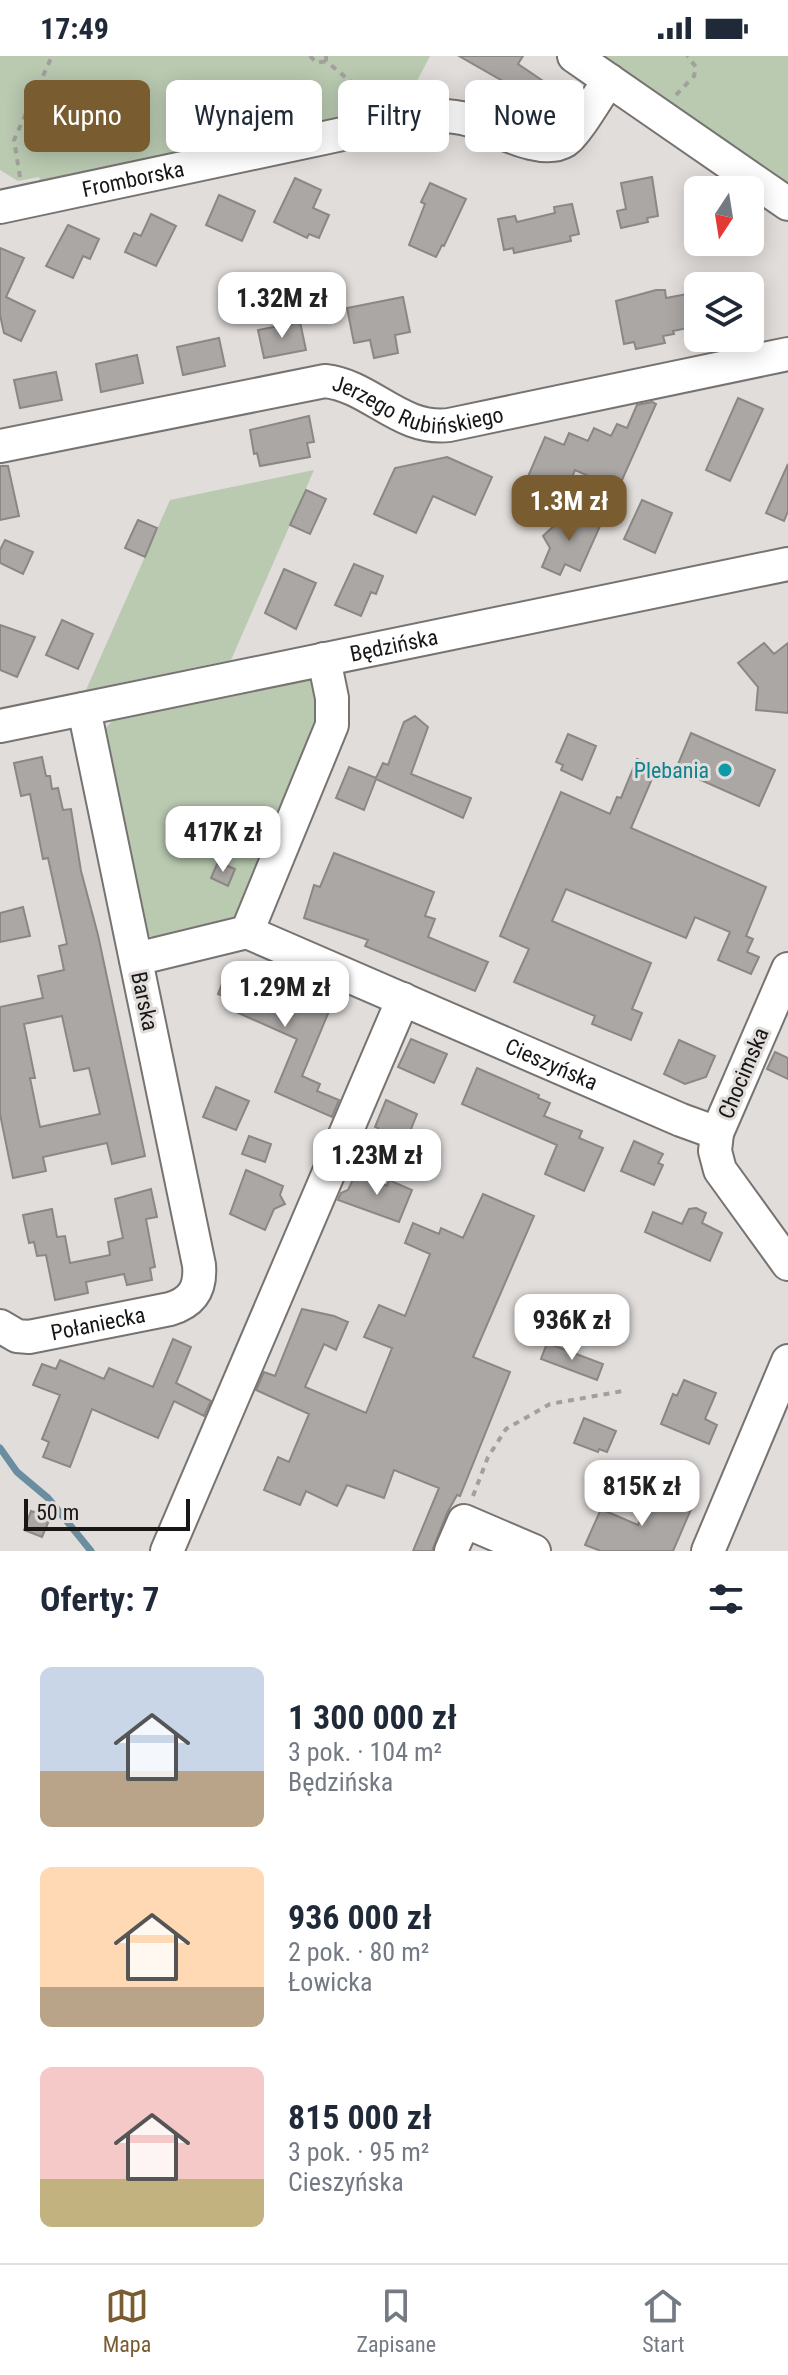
<!DOCTYPE html>
<html lang="pl">
<meta charset="utf-8">
<style>
:root{--surface:#fff;--page:#f2f2f3;--text:#1f2937;--muted:#747a83;--line:#e0e1e3;--accent:#7a5c31}
body{margin:0;font-family:"Roboto Condensed",sans-serif;background:var(--page);color:var(--text);height:100vh;display:flex;flex-direction:column;font-size:30px;white-space:nowrap}
*{box-sizing:border-box;margin:0}
p{font-size:26px;color:var(--muted)}
.icon{flex:none;width:44px;height:44px;fill:none;stroke:currentColor;stroke-width:2;stroke-linecap:round;stroke-linejoin:round}
.map{position:relative;height:1495px;overflow:hidden}
.panel{display:flex;flex-direction:column;background:var(--surface);flex:1}
.panel>*{flex:none}
.hud{position:absolute;left:24px;top:24px;width:740px;height:72px;display:flex;gap:16px}
.needle{width:52px;rotate:192deg}
.controls{position:absolute;left:684px;top:120px;display:grid;gap:16px}
.controls a{display:grid;place-items:center;width:80px;height:80px;border-radius:12px;background:var(--surface);box-shadow:0 4px 20px #0003;font-size:40px}
.scale{position:absolute;left:24px;bottom:20px;width:166px;box-sizing:border-box;padding-left:8px;border:4px solid #191716;border-top:0;font-size:22px;line-height:28px;white-space:nowrap;color:#191716;-webkit-text-stroke:6px #e1dddb;paint-order:stroke}
.price{position:absolute;translate:-50% -68px;padding:0 18px;border-radius:16px;background:#fff;color:#222;font-size:26px;line-height:52px;filter:drop-shadow(0 2px 4px #0008)}
.price::after{content:'';position:absolute;left:50%;top:48px;width:24px;height:18px;margin-left:-12px;background:inherit;clip-path:polygon(0 0,100% 0,50% 100%)}
.price.active{background:var(--accent);color:#fff}
ul{padding:0;list-style:none}
li{display:flex;align-items:center;gap:24px;height:200px;padding:0 40px}
li span{display:grid;place-items:center;flex:none;width:224px;height:160px;border-radius:12px;color:#555}
li>.icon{margin-inline-start:auto}
span .icon{width:96px;height:96px;fill:#fffc;stroke-width:1}
li b{font-size:34px}
h2{display:flex;justify-content:space-between;align-items:center;height:96px;padding:0 40px;font-size:34px}
.tag{padding:0 28px;border-radius:12px;background:var(--surface);box-shadow:0 4px 20px #0003;font-size:28px;line-height:72px}
.tag.active{background:var(--accent);color:#fff}
.status{display:flex;justify-content:space-between;align-items:center;height:56px;padding:0 40px;background:var(--surface);direction:ltr}
.status svg{height:22px;fill:currentColor}
.menu{display:flex;justify-content:space-around;align-items:center;height:112px;border-top:2px solid var(--line);background:var(--surface);font-size:22px;color:var(--muted)}
.menu a{display:grid;justify-items:center;gap:4px}
.menu .active{color:var(--accent)}
.map>svg:first-child{display:block}
.green{fill:#b9cab1}
.lines{fill:none;stroke-linecap:round;stroke-linejoin:round}
.stream{stroke:#6a8da0;stroke-width:7}
.building{fill:#aba7a5;stroke:#8b8785;stroke-width:2;fill-rule:evenodd}
.minor-casing{stroke:#777371;stroke-width:36}
.path{stroke:#a29f9d;stroke-width:4;stroke-dasharray:6 6;stroke-linecap:butt}
.minor{stroke:#fff;stroke-width:32}
.culture-dot{fill:#0f9aa8;stroke:#e1dddb;stroke-width:3}
.labels{text-anchor:middle;stroke-width:6;stroke-linejoin:round;paint-order:stroke}
.street-label{font-size:22px;fill:#191716;stroke:#e1dddb}
.culture-label{font-size:22px;fill:#0d838f;stroke:#e1dddb;text-anchor:end}
</style>
<div class="status"><b>17:49</b><svg viewBox="0 0 49 12"><path d="M0 12V9h3v3zM5 12V6h3v6zM10 12V3h3v9zM15 12V0h3v12zM26 1h20v11H26zM47 4h2v5h-2z"/></svg></div>
<div class="map">
<svg width="788" height="1495" viewBox="0 0 788 1495">
<rect width="100%" height="100%" fill="#e1dddb"/>
<path class="green" d="M0,0h430l-24,46 -20,4 -32,-26 -8,1 32,28 -1,5 -336,70 -2,-7 -21,4 -18,-11z
M593,0h195v135z
M314,414l-83,190 -145,30 84,-190z
M306,623l6,1 9,37 -81,197 -8,7 -73,20 -13,-7 -43,-203 11,-12z"/>
<g class="lines">
<path class="stream" d="M0,1392l17,24 31,26 43,53"/>
</g>
<path class="building" d="M459,0h64l-5,8 46,31 -16,26 -27,-19 2,-4 -18,-13 1,-2z
M652,121l6,39 -11,2 1,4 -27,6 -4,-17 9,-2 -5,-26z
M295,122l26,12 -8,18 16,7 -10,23 -10,-4 -2,4 -33,-16z
M430,127l36,16 -22,47 -2,-1 -6,12 -27,-12 16,-41 -4,-2z
M219,139l36,16 -13,30 -36,-16z
M572,148l7,30 -9,2 1,5 -57,12 -1,-5 -9,2 -6,-31 17,-3 2,6 38,-9 -1,-6z
M151,158l25,12 -20,40 -31,-14 9,-19 7,3z
M68,169l31,14 -9,20 -7,-3 -10,22 -27,-12z
M0,192l24,10 -18,39 29,14 -14,30 -17,-8 -4,-18z
M656,234h9l1,8 32,-6v34l-25,5 1,3 -11,2 2,7 -29,6 -2,-7 -10,2 -8,-43z
M403,241l7,35 -15,3 3,18 -24,5 -4,-18 -16,3 -7,-35z
M300,266l6,28 -42,8 -6,-28z
M219,282l6,28 -42,9 -6,-28z
M137,299l6,28 -42,9 -5,-28z
M56,316l6,28 -42,8 -6,-28z
M738,342l25,11 -33,72 -24,-11z
M652,346l4,2 -38,85 -43,-19 -18,42 -37,-17 25,-58 19,8 5,-12 19,8 6,-13 17,8 6,-12 10,4 10,-23z
M309,360l5,26 -7,1 3,14 -50,9 -3,-13 -3,1 -4,-24z
M447,401l45,20 -17,38 -42,-19 -17,37 -42,-19 21,-46z
M788,408v47l-4,10 -18,-8z
M0,410h8l11,50 -19,4z
M306,434l20,9 -16,35 -20,-9z
M642,444l30,13 -17,40 -31,-14z
M569,456l31,14 -20,45 -15,-7 -5,11 -18,-8 8,-19 -7,-12z
M138,464l19,8 -12,29 -20,-9z
M5,484l28,12 -10,22 -23,-11v-13z
M354,508l29,12 -7,18 -5,-2 -10,24 -26,-11z
M284,513l32,14 -20,46 -31,-16z
M62,564l31,14 -15,35 -32,-14z
M0,569l35,12 -18,40 -17,-7z
M764,587l10,11 14,-11v70l-32,-3 2,-23 -20,-24z
M415,660l13,11 -17,47 60,24 -8,20 -87,-39 -12,31 -28,-12 13,-31 27,11 7,-15 5,2 16,-43z
M691,677l84,37 -16,36 -83,-37z
M568,678l28,12 -14,34 -21,-10 2,-5 -7,-3z
M42,701l4,19h4l2,13 6,-1 5,22 8,-1 10,62 17,64 47,221 -33,8 -5,-21 -64,14 3,14 -33,7 -13,-64v-107l43,-9 -5,-22 26,-6 -5,-24 8,-2 -19,-86 -5,1 -13,-65 -9,2 -7,-33zM62,960l12,55 15,-3 11,46 -60,13 -10,-49h5l-11,-54z
M637,703l20,8 -26,61 135,59 -20,49 7,3 -6,13 12,5 -8,17 -33,-14 12,-28 -35,-15 -9,21 -120,-49 -14,32 99,42 -19,46 10,4 -11,27 -39,-16 3,-8 -81,-34 15,-33 -29,-13 61,-144 49,22 7,-17 4,1z
M334,797l100,39 -9,24 10,3 -7,18 60,25 -13,29 -110,-45 3,-6 -64,-22 10,-33 6,2z
M218,806l17,7 -7,17 -17,-8z
M23,851l7,29 -30,6v-29z
M243,912l89,36 -30,72 18,8 -3,7 22,9 -7,17 -57,-25 22,-53 -61,-27 4,-9 -22,-9 9,-22 12,6z
M411,983l36,15 -13,29 -36,-16z
M679,984l36,16 -9,21 -21,7 -21,-10z
M775,996l13,6v21l-21,-10z
M477,1012l62,27 -1,3 12,5 -6,13 38,15 -3,7 24,10 -19,43 -39,-17 12,-29 -95,-41z
M216,1031l33,14 -13,29 -33,-13z
M386,1044l31,14 -16,40 -29,-12 6,-14 -3,-1z
M249,1080l22,8 -6,18 -23,-8z
M634,1085l29,13 -5,9 5,2 -9,20 -33,-14z
M246,1114l37,16 -3,9 5,9 -11,5 -9,21 -35,-16z
M356,1117l31,13 2,-6 23,10 -13,32 -61,-22 3,-7 7,-3z
M151,1133l6,28 -11,2 9,48 -5,1 2,12 -25,5 -3,-11 -38,8 2,11 -33,7 -9,-45 -9,1 -3,-14 -5,1 -6,-28 29,-6 5,28 8,-1 5,27 40,-8 -2,-13 15,-4 -8,-39z
M483,1138l51,22 -61,141 37,15 -50,124 -3,-1 -10,18 -15,38h-19l26,-63 -45,-18 -10,28 -37,-13 -10,21 -31,-15 -6,14 -36,-15 14,-33 11,5 20,-48 -53,-24 8,-18 11,4 27,-67 32,7 14,6 -12,28 -12,-6 -19,43 61,26 26,-65 -28,-11 15,-32 26,11 25,-62 -25,-11 8,-20 26,11 2,-6 22,10z
M696,1152l10,5 -4,10 20,10 -12,28 -65,-29 8,-20 29,12 7,-15z
M173,1283l18,8 -15,36 35,18 -7,15 -30,-15 -16,37 -66,-29 -22,58 -27,-10 6,-15 -7,-3 18,-44 -27,-10 9,-21 14,5 4,-9 44,19 5,-11 44,19z
M547,1287l56,21 -6,16 -56,-21z
M684,1324l32,13 -11,26 12,6 -8,19 -48,-20 12,-30 4,2z
M584,1362l32,13 -9,21 -8,-3 -1,3 -24,-9z
M652,1434l40,17 -19,44h-72l-16,-6 16,-36 37,16z
M31,1455l19,7 -8,19 -18,-7z"/>
<g class="lines">
<g class="minor-casing">
<g id="minor">
<path d="M574,0l214,148"/>
<path id="s1" d="M0,151l427,-91c16,-1 29,0 43,4 25,8 71,36 95,21 12,-8 34,-47 44,-61"/>
<path id="s2" d="M0,390l325,-65c46,5 75,50 124,44l339,-71"/>
<path id="s3" d="M0,670l788,-162"/>
<path id="s4" d="M247,876l434,188 36,13"/>
<path d="M247,876l85,-207v-27l-8,-39"/>
<path d="M136,903l111,-27"/>
<path d="M788,913l-71,164 -2,18 5,19 68,94"/>
<path id="s5" d="M0,1270l17,10 12,1 141,-28c23,-7 31,-21 29,-44l-115,-556"/>
<path d="M167,1495l236,-552"/>
<path d="M451,1495l13,-30 70,30"/>
<path d="M708,1495l80,-190"/>
</g>
</g>
<path class="path" d="M310,0l7,7 9,-2
M326,0v5l47,39
M676,39l18,-19 2,-9 -9,-11
M20,121l-6,-37 38,-84
M473,1440l15,-39 18,-28 44,-25 73,-13"/>
<use href="#minor" class="minor"/>
</g>
<circle class="culture-dot" cx="725" cy="714" r="8"/>
<g class="labels">
<g class="street-label">
<text dy="8" stroke="none"><textPath href="#s1" startOffset="136">Fromborska</textPath></text>
<text dy="8" stroke="none"><textPath href="#s2" startOffset="430">Jerzego Rubińskiego</textPath></text>
<text dy="8" stroke="none"><textPath href="#s3" startOffset="402">Będzińska</textPath></text>
<text transform="translate(145 945) rotate(78)" y="8">Barska</text>
<text dy="8" stroke="none"><textPath href="#s4" startOffset="332">Cieszyńska</textPath></text>
<text transform="translate(743 1017) rotate(-67)" y="8">Chocimska</text>
<text dy="8" stroke="none"><textPath href="#s5" startOffset="102">Połaniecka</textPath></text>
</g>
<g class="culture-label">
<text x="709" y="722">Plebania</text>
</g>
</g>
</svg>
<div class="controls">
<a><svg class="needle" viewBox="-14 -14 28 28"><path d="M0-13l5 13h-10z" fill="#e53935"/><path d="M0 13l5-13h-10z" fill="#747a83"/></svg></a>
<a><svg class="icon" aria-label="layers" viewBox="0 0 24 24"><path d="M12 4l9 5-9 5-9-5zM3 14l9 5 9-5"/></svg></a>
</div>
<div class="scale">50 m</div>
<b class="price" style="left:282px;top:284px">1.32M zł</b>
<b class="price active" style="left:569px;top:487px">1.3M zł</b>
<b class="price" style="left:223px;top:818px">417K zł</b>
<b class="price" style="left:285px;top:973px">1.29M zł</b>
<b class="price" style="left:377px;top:1141px">1.23M zł</b>
<b class="price" style="left:572px;top:1306px">936K zł</b>
<b class="price" style="left:642px;top:1472px">815K zł</b>
<div class="hud">
<a class="tag active">Kupno</a>
<a class="tag">Wynajem</a>
<a class="tag">Filtry</a>
<a class="tag">Nowe</a>
</div>
</div>
<section class="panel">
<h2>Oferty: 7<svg class="icon" aria-label="filters" viewBox="0 0 24 24"><path d="M4 7h16M4 17h16"/><circle cx="9" cy="7" r="2"/><circle cx="15" cy="17" r="2"/></svg></h2>
<ul>
<li><span style="background:linear-gradient(#c9d6e8 65%,#b9a48a 0)"><svg class="icon" aria-label="home" viewBox="0 0 24 24"><path d="M3 11l9-7 9 7M6 9v11h12V9"/></svg></span><div><b>1 300 000 zł</b><p>3 pok. · 104 m²</p><p>Będzińska</p></div></li>
<li><span style="background:linear-gradient(#ffd9b3 75%,#b9a48a 0)"><svg class="icon" aria-label="home" viewBox="0 0 24 24"><path d="M3 11l9-7 9 7M6 9v11h12V9"/></svg></span><div><b>936 000 zł</b><p>2 pok. · 80 m²</p><p>Łowicka</p></div></li>
<li><span style="background:linear-gradient(#f6c9c9 70%,#c2b280 0)"><svg class="icon" aria-label="home" viewBox="0 0 24 24"><path d="M3 11l9-7 9 7M6 9v11h12V9"/></svg></span><div><b>815 000 zł</b><p>3 pok. · 95 m²</p><p>Cieszyńska</p></div></li>
</ul>
</section>
<nav class="menu">
<a class="active"><svg class="icon" aria-label="map" viewBox="0 0 24 24"><path d="M3 6l6-2 6 2 6-2v14l-6 2-6-2-6 2zM9 4v14M15 6v14"/></svg>Mapa</a>
<a><svg class="icon" aria-label="saved" viewBox="0 0 24 24"><path d="M7 4h10v16l-5-4-5 4z"/></svg>Zapisane</a>
<a><svg class="icon" aria-label="home" viewBox="0 0 24 24"><path d="M3 11l9-7 9 7M6 9v11h12V9"/></svg>Start</a>
</nav>
